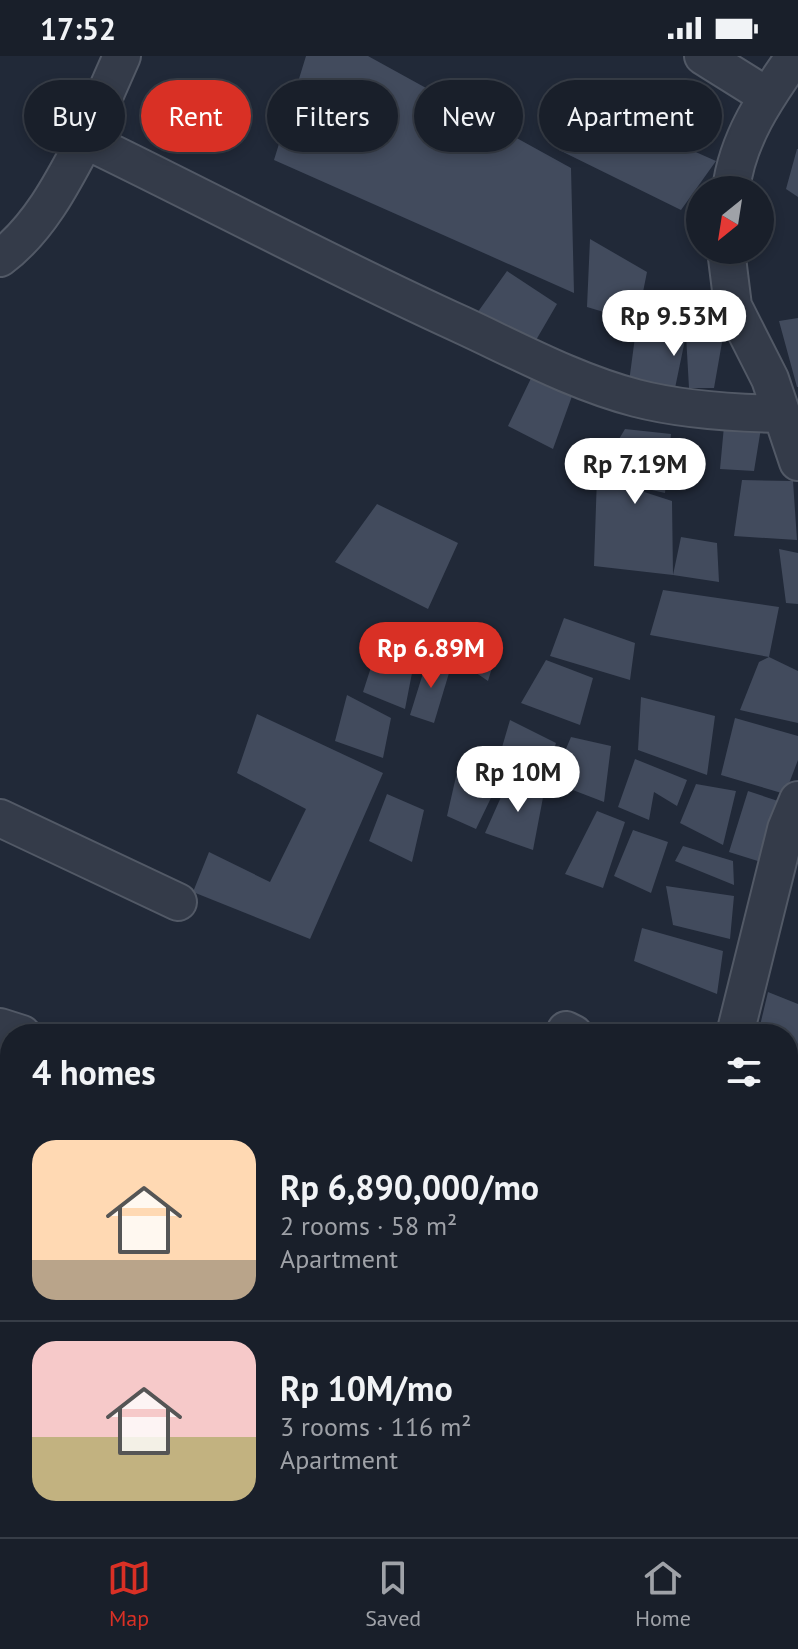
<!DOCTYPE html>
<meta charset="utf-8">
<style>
:root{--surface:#191f2a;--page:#262c36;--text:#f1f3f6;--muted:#9fa2a8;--line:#373d47;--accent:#d93025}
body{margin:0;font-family:"PT Sans",sans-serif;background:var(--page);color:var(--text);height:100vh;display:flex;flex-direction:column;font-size:30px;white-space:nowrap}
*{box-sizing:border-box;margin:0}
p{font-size:26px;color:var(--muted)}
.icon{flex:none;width:44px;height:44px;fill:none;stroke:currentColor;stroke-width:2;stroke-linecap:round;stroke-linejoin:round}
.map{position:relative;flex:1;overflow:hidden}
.drawer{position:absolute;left:0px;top:968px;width:798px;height:514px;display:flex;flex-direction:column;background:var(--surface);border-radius:32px 32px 0 0;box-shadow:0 4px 12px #0003,0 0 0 2px var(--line)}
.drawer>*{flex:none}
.banner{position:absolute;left:24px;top:24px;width:750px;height:72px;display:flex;gap:16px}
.needle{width:52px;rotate:210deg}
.fabs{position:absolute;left:686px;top:120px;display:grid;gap:16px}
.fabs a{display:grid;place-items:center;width:88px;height:88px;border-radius:50%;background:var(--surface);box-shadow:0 4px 12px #0003,0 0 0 2px var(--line);font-size:40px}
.price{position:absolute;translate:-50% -68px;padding:0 18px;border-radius:28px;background:#fff;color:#222;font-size:26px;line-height:52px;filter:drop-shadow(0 2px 4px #0008)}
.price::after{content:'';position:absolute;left:50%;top:48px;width:24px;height:18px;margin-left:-12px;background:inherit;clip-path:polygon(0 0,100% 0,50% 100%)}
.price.active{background:var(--accent);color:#fff}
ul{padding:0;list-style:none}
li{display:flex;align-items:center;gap:24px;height:200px;padding:0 32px}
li+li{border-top:2px solid var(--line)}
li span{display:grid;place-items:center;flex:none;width:224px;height:160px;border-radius:24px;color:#555}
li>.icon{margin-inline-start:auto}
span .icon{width:96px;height:96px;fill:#fffc;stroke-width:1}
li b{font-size:34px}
h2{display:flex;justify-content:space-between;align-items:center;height:96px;padding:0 32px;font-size:34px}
.pill{padding:0 28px;border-radius:36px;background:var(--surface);box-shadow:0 4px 12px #0003,0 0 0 2px var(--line);font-size:28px;line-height:72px}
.pill.active{background:var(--accent);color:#fff}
.status{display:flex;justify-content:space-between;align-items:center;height:56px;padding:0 40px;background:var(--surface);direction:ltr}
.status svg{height:22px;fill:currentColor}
.dock{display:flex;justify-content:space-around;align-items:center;height:112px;border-top:2px solid var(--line);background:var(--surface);font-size:22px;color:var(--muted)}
.dock a{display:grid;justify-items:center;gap:4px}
.dock .active{color:var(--accent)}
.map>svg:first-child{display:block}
.building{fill:#424b5d}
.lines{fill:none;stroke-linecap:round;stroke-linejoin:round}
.street-casing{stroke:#525966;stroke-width:40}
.street{stroke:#343b49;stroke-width:36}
</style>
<div class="status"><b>17:52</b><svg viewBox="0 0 49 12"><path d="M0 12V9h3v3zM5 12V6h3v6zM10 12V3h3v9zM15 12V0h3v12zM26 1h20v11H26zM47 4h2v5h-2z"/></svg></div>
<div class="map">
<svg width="798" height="1481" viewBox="0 0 798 1481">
<rect width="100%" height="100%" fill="#212938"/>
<path class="building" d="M306,0h62l203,112 3,125 -300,-133z
M565,38l151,67 -35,49 -122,-60z
M797,93h1v48l-12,-8z
M590,183l57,33 -10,50 -50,-15z
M507,215l50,33 -25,43 -57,-31z
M798,262v69h-1l-18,-66z
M637,266l49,13 38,-4 -10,57h-25l-3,-53 -12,58 -45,-11z
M536,312l40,17 -23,64 -45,-23z
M762,366l-8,49 -34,-2 4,-43z
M625,373l46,5 -6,59 -61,-14 68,22 1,74 -79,-9 3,-90z
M742,424l51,1 4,59 -63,-4z
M377,448l81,39 -30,66 -93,-47z
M681,481l36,6 2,39 -46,-7z
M779,493l19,4v51l-12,-1z
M663,534l116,17 -10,50 -119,-22z
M564,562l71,25 -5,37 -80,-24z
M446,570l54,15 -12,40 -44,-30z
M383,574l36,7 -14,72 -42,-17z
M428,601l24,6 -18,60 -24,-8z
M769,601l29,14v52l-58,-13 19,-48z
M546,604l47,18 -13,47 -59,-22z
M347,639l44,23 -8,40 -48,-17z
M641,641l74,19 -8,59 -69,-25z
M257,658l126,59 -73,166 -117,-47 16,-40 61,30 36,-73 -69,-36z
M735,662l63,18v24l-13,34 -64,-19z
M510,664l46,23 -11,36 -47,-18z
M571,681l40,9 -7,56 -52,-20z
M460,703l42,16 -26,54 -29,-13z
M635,703l52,21 -10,26 -23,-14 -5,28 -31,-13z
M509,723l36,8 -12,63 -48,-17z
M696,728l40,7 -13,54 -43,-22z
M748,735l39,13 -26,58 -32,-10z
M387,738l37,16 -12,52 -43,-21z
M597,755l28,11 -22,66 -38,-14z
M633,774l35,12 -17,51 -37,-17z
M683,790l50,15 1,24 -59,-24z
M666,830l68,10 -4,43 -57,-14z
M642,872l81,23 -6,43 -83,-33z
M768,936l30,12v39l-4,15 -6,-2v-22h-30z
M788,1067l10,4v42l-5,13 -5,-2z"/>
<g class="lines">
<g class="street-casing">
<path id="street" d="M122,0l-37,84c126,61 249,127 377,185 56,26 113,57 174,73 46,12 96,15 144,16
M703,0l64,40
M731,134c6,-51 35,-93 64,-134
M726,194l7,56 37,73 28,83
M0,202c39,-29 63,-76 85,-118
M0,762l178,84
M0,971l22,7
M566,974l8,4
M735,978l51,-205 12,-29
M506,1481l6,-9"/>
</g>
<use href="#street" class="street"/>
</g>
</svg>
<div class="fabs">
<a><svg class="needle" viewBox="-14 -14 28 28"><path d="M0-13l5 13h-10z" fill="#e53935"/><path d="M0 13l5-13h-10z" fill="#9fa2a8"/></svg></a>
</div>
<b class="price" style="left:674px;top:302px">Rp 9.53M</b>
<b class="price" style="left:635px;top:450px">Rp 7.19M</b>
<b class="price active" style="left:431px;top:634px">Rp 6.89M</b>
<b class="price" style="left:518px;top:758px">Rp 10M</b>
<div class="banner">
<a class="pill">Buy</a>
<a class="pill active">Rent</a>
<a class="pill">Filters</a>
<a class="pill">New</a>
<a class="pill">Apartment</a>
</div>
<section class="drawer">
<h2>4 homes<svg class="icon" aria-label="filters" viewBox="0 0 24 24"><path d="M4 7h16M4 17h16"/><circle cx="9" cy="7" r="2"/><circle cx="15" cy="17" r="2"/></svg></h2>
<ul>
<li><span style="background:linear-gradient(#ffd9b3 75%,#b9a48a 0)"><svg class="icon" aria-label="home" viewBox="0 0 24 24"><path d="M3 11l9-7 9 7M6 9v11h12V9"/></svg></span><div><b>Rp 6,890,000/mo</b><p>2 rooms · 58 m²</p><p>Apartment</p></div></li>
<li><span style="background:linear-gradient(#f6c9c9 60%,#c2b280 0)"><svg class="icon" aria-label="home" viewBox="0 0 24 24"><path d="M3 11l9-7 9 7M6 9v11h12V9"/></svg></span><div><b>Rp 10M/mo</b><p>3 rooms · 116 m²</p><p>Apartment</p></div></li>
</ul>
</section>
</div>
<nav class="dock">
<a class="active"><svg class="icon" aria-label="map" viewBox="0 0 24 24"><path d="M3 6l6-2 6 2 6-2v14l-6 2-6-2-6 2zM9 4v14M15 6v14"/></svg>Map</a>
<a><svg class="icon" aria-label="saved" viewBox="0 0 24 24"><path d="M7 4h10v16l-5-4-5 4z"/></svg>Saved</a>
<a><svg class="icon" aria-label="home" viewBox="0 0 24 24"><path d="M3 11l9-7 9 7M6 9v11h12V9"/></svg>Home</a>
</nav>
